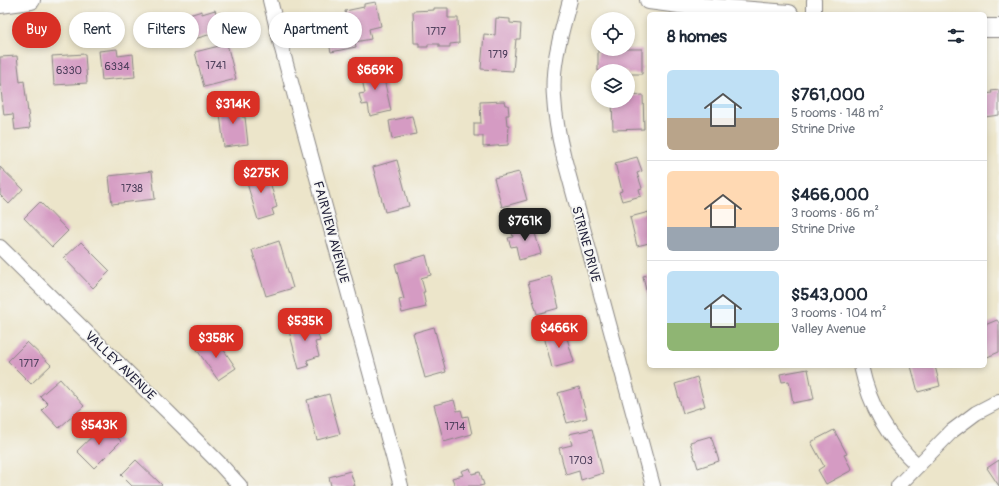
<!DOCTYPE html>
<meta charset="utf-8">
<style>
:root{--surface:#fff;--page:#f6f6f7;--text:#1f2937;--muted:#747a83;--line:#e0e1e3;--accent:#d93025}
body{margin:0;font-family:Pangolin,sans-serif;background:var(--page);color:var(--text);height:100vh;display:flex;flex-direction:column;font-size:15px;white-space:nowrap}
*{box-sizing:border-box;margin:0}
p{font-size:13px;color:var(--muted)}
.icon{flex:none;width:22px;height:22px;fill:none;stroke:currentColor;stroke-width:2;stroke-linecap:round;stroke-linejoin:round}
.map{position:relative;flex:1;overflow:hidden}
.panel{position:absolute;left:647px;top:12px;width:340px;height:356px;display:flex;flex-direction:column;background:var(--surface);border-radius:6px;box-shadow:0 2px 6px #0003}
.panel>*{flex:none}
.guide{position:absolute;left:12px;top:12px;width:380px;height:36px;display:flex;gap:8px}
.fabs{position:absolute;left:591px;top:12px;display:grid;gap:8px}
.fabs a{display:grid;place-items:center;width:44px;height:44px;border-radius:50%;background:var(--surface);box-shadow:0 2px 6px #0003;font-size:20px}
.price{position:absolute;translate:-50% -34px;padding:0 9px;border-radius:8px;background:var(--accent);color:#fff;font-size:13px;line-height:26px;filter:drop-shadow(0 1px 2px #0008)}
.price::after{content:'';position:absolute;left:50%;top:24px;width:12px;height:9px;margin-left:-6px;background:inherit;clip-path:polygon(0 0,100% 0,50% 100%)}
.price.on{background:#222;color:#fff}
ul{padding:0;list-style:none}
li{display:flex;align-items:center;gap:12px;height:100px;padding:0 20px}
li+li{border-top:1px solid var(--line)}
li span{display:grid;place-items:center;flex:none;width:112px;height:80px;border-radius:6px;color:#555}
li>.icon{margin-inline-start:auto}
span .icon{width:48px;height:48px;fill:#fffc;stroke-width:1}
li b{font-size:17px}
h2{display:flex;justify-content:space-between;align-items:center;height:48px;padding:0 20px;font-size:17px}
.tag{padding:0 14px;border-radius:18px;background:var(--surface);box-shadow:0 2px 6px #0003;font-size:14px;line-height:36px}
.tag.on{background:var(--accent);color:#fff}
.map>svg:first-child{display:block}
.building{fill:#d59bc3}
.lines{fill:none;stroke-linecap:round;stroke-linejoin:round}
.minor-casing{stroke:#878482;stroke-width:16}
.tertiary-casing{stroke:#878482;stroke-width:20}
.minor{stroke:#fff;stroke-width:14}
.tertiary{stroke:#fff;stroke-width:18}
.labels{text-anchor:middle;stroke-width:3.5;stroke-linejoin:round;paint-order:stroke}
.number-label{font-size:11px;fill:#4f405d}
.street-label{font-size:13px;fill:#22223b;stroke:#f6f6f2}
</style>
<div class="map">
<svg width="999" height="486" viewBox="0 0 999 486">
<rect width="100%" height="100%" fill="#f6f6f2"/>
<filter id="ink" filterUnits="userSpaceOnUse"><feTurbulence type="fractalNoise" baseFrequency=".025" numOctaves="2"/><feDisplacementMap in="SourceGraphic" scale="8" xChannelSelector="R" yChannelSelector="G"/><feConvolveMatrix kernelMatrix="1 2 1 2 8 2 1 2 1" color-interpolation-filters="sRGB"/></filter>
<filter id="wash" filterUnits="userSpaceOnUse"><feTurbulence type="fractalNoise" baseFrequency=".012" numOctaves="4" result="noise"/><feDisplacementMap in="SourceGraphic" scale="16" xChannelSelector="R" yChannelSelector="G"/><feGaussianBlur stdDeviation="0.9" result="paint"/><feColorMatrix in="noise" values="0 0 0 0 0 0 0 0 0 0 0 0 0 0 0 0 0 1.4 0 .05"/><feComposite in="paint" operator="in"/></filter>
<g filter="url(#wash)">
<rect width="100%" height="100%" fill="#ece5ca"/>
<g id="blocks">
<path class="building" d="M376,2l5,24 -12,3 2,10 -16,3 1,5 -25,5 -4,-17 11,-2v-4l4,-7 5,-1 -2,-10 19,-4v-3z
M434,8h14v10h10l1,25 -9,1v3h-11v-3h-11v3h-9v-4h-5l-1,-32 21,-1z
M215,10l7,21 -52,15 -7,-27 15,-4 1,3 23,-7v3z
M496,18l14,1v4l11,1 -1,15h-4l-3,32 -32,-2 3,-35 11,1z
M227,44l9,35 -32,8 -9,-35z
M117,49l1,7 15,-2 2,23 -33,3 -3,-29z
M598,49h44v25h-14v-3h-30z
M85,54l2,29 -33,2 -2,-29z
M17,56l3,26 4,-1 6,47 -15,2 -2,-16 -9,1 -4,-33v-25z
M381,65l10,46 -21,5 -2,-12 -6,1 -3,-11 6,-1 -5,-23z
M999,90v25l-14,2v-23l7,-1 -1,-2z
M643,95l1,34 -31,1 -1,-29h16v-5z
M504,101l1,4h3l1,10h-3l1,10h2l-1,20 -25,2v-11h-9v-13h7l-1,-21z
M241,103l1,14h3l3,27 -24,3 -5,-41z
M412,116l4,18 -24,5 -3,-18z
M637,157l5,14 -5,2 5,15 -3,1 2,7 -19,5 -3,-9 3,-1 -7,-28z
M397,160l12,46 -24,6 -12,-45z
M0,167l23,22 -14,15 -9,-9z
M260,168l4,11 5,-1 8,29 -5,2 2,6 -16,5 -14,-47z
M152,171l3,28 -43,5 -3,-28z
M519,172l8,28 -25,7 -8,-29z
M40,202l28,29 -16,16 -28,-29z
M649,212v31l-12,3 -7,-29z
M532,223l9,31 -22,6 -3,-14 -5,1 -3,-9 5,-1 -2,-8z
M279,241l14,47 -27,8 -14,-46z
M81,242l29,29 -17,17 -29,-30z
M426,255l5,20 -10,3 4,14h-2l3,15 -24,6 -3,-13 5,-1 -9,-35z
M649,275v25h-1l-5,-24z
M551,276l8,32 -22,6 -9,-32z
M314,320l6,21 -5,1 4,14 -12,4 2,6 -10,3 -11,-42z
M997,320l2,3v29l-14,6v-33z
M434,327l12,45 -21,6 -12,-45z
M565,331l9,31 -22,6 -8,-32z
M215,337l21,31 -18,12 -21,-30z
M27,342l24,23 -20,19 -23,-23z
M911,366h24l5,20 -22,6z
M808,369l6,30 -21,4 -4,-22 -7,1 -2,-8z
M697,377l8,29 -22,7 -8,-29z
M60,379l24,27 -25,22 -17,-18 6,-6 -8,-8z
M579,387l8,31 -20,5 -9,-30z
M329,394l11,40 -23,6 -10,-40z
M454,400l3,11 4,-1 2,7 5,-1 4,18 -28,8 -10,-37z
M105,424l16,17 -27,27 -17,-17z
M592,429l11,44 -22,7 -2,-9 -13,4 -7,-27 13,-3 -3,-11z
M834,430l13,24 -3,1 8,15 -26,14 -8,-14 6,-4 -13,-24z
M711,436l8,25 -21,7 -8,-26z
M136,460l26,25 -1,1h-29l-11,-11z
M999,460v26l-12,-18z
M470,468l2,6 8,-2 4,13 -5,1h-24l-3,-8 11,-3 -2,-4z
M350,471l5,15h-24l-2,-9z"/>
</g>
</g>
<g filter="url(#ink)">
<use href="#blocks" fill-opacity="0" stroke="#878482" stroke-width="1"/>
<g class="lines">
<g class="minor-casing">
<path id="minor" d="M270,0l12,49 119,437
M570,0c-8,31 -19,64 -16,97 1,21 5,41 10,61l89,328
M814,14v-14
M0,247l171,168 48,48 21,23
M861,366c9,41 26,71 57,100
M898,486l54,-55 24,-18 23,-12"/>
</g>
<g class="tertiary-casing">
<path id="tertiary" d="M649,0l53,7 87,7
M0,4l31,-4
M985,28h14"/>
</g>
<use href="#minor" class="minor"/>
<use href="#tertiary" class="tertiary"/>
</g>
</g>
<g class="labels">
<g class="number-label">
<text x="436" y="35">1717</text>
<text x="498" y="58">1719</text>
<text x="216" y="69">1741</text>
<text x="117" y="70">6334</text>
<text x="69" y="74">6330</text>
<text x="132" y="192">1738</text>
<text x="29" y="367">1717</text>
<text x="455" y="430">1714</text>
<text x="581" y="464">1703</text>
</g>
<g class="street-label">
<text transform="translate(332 232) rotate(75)" y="5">FAIRVIEW AVENUE</text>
<text transform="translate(587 244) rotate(75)" y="5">STRINE DRIVE</text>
<text transform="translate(121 365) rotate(44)" y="5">VALLEY AVENUE</text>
</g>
</g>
</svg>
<div class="fabs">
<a><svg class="icon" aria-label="locate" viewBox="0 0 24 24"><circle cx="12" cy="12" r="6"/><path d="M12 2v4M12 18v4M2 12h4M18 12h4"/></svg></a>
<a><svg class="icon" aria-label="layers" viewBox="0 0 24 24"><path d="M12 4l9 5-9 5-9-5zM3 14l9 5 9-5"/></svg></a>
</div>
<b class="price" style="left:375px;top:91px">$669K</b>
<b class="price" style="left:233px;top:125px">$314K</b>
<b class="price" style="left:261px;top:194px">$275K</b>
<b class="price on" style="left:525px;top:242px">$761K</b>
<b class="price" style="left:305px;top:342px">$535K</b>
<b class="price" style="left:559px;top:349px">$466K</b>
<b class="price" style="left:216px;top:359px">$358K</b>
<b class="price" style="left:99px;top:446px">$543K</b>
<div class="guide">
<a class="tag on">Buy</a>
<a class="tag">Rent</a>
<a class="tag">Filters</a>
<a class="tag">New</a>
<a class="tag">Apartment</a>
</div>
<section class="panel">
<h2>8 homes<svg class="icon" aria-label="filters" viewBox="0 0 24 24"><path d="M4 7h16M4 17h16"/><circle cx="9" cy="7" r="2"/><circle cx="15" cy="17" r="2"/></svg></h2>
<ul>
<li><span style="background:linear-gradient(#bfe0f5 60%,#b9a48a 0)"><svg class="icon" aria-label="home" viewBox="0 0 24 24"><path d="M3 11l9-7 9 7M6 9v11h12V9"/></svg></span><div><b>$761,000</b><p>5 rooms · 148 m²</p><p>Strine Drive</p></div></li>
<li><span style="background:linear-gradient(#ffd9b3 70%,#9aa5b1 0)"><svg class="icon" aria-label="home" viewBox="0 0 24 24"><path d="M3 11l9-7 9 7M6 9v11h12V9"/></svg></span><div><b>$466,000</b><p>3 rooms · 86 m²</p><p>Strine Drive</p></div></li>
<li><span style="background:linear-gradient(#bfe0f5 65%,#8fb573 0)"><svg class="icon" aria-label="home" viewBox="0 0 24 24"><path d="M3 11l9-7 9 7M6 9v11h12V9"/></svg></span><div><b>$543,000</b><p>3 rooms · 104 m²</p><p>Valley Avenue</p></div></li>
</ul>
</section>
</div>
